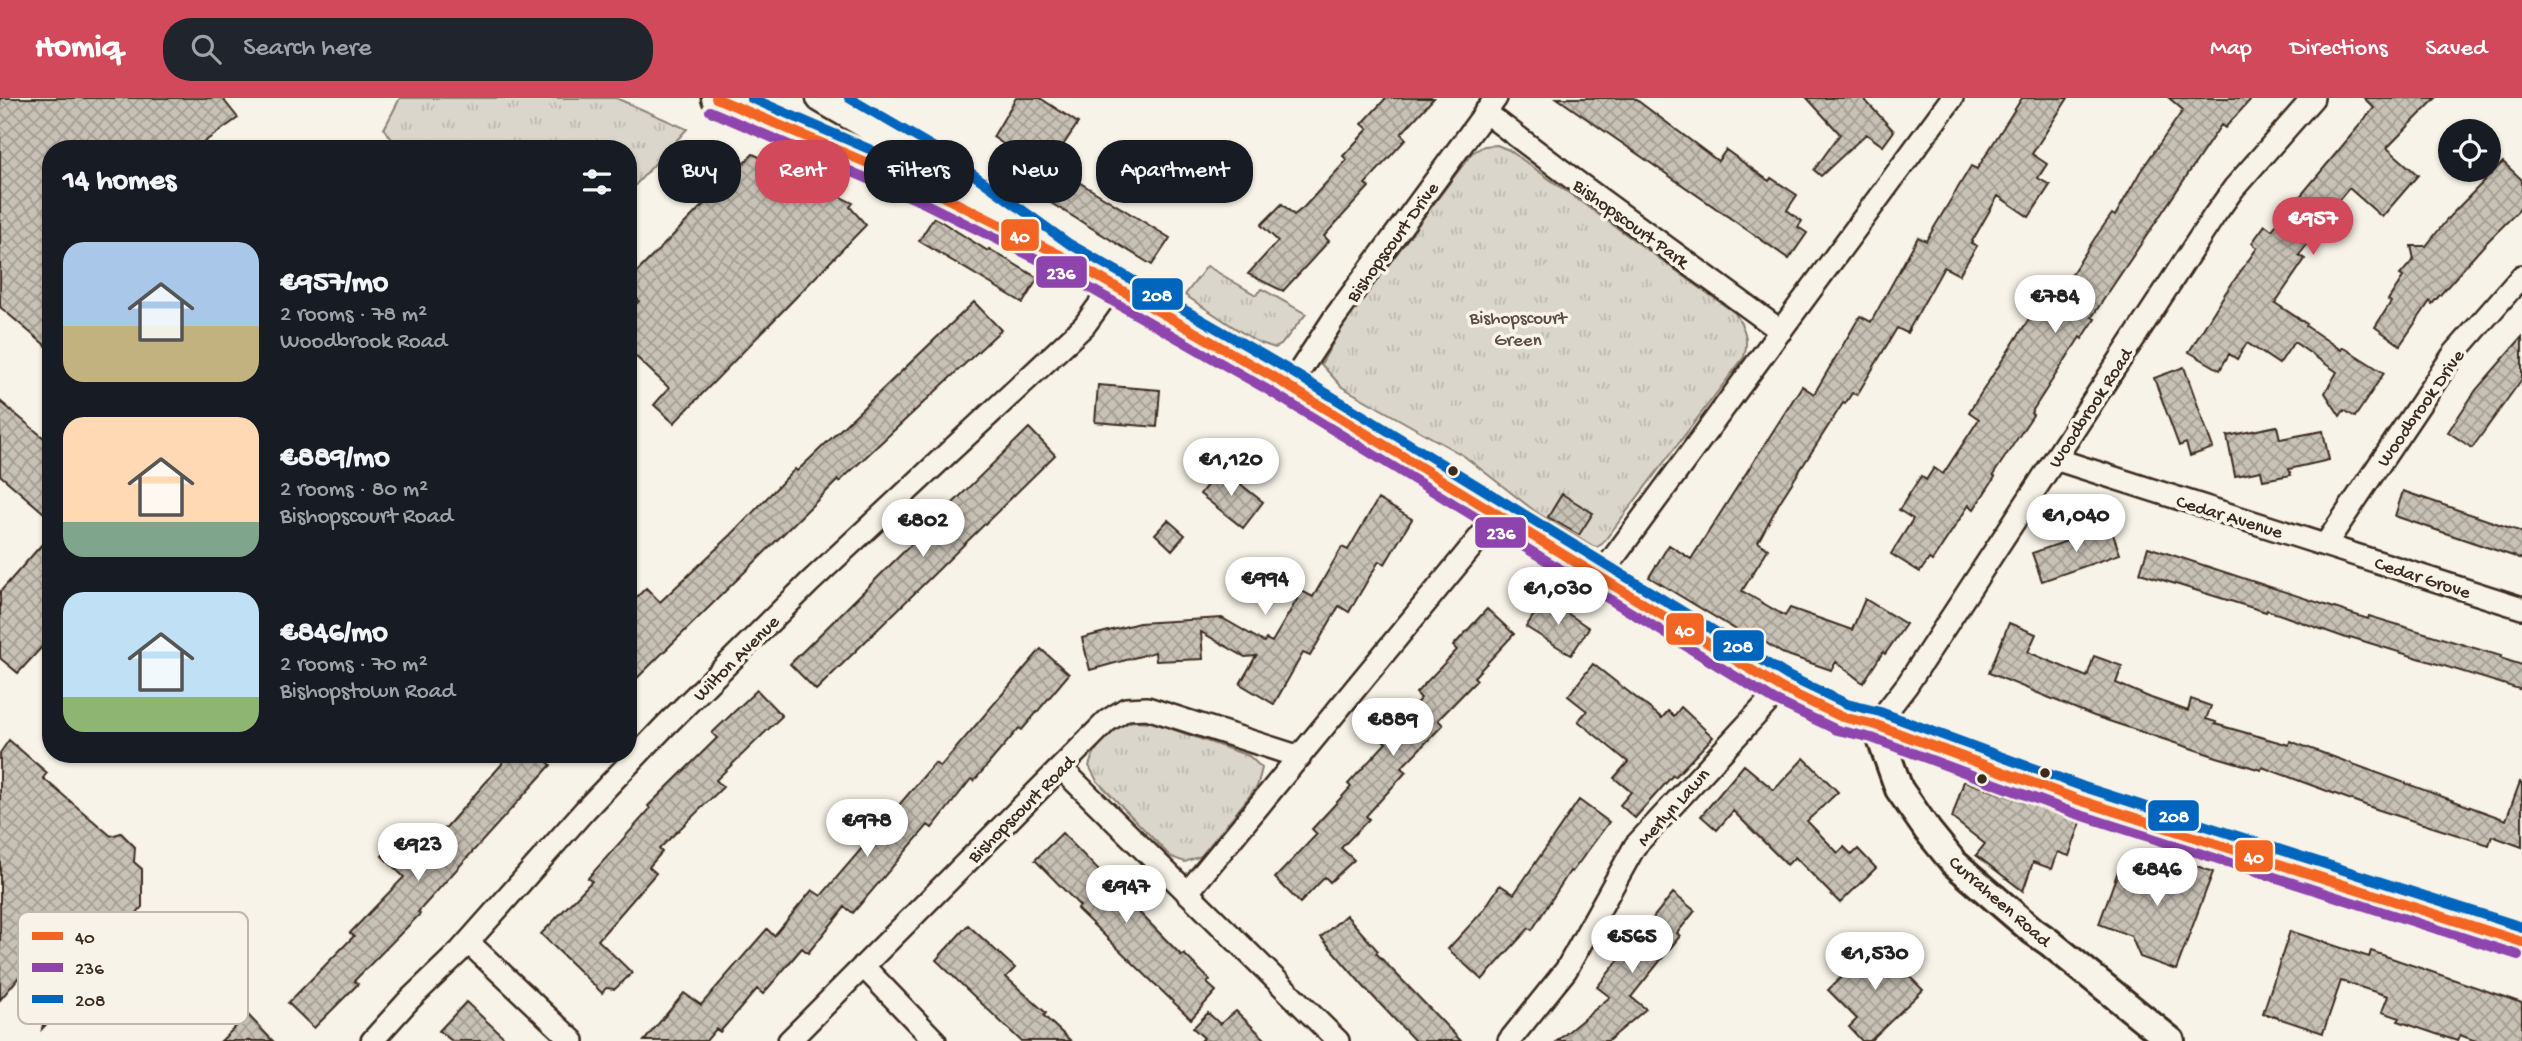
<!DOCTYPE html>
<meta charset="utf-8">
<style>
:root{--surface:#171b24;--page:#20242c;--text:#f1f3f6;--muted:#9ea1a6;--accent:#d1495b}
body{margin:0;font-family:"Gochi Hand",sans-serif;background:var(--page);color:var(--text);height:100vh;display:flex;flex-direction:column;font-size:26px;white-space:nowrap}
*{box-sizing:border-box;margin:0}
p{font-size:23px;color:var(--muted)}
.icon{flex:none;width:38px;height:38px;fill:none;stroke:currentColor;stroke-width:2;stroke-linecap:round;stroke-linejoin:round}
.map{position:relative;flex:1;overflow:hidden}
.panel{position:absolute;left:42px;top:42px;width:595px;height:623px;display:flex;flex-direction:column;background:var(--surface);border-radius:28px;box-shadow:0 2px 5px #0004}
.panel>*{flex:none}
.banner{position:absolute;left:658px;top:42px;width:665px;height:63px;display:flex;gap:14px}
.fabs{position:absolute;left:2438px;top:21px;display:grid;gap:14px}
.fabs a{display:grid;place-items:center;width:63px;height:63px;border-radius:50%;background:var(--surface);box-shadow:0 2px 5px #0004;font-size:35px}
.price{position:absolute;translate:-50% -60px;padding:0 16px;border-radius:24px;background:#fff;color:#222;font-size:23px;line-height:46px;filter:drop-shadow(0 2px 4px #0008)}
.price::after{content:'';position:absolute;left:50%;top:42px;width:21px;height:16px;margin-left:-10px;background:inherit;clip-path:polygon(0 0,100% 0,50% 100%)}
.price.current{background:var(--accent);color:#fff}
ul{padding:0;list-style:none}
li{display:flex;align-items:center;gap:21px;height:175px;padding:0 21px}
li span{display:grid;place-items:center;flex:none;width:196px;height:140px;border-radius:21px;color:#555}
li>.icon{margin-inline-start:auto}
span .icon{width:84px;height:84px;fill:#fffc;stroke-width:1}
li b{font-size:30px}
h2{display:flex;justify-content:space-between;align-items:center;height:84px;padding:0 21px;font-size:30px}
.pill{padding:0 24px;border-radius:28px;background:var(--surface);box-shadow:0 2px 5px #0004;font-size:24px;line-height:63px}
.pill.current{background:var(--accent);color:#fff}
header{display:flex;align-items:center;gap:42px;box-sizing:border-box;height:98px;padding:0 35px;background:var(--accent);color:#fff}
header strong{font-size:33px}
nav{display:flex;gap:38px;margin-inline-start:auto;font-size:24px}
.search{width:490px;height:63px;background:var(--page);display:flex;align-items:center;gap:18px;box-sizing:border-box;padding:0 24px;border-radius:28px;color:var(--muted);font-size:26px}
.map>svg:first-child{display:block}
.grass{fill:url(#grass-tufts);stroke:#8b8074;stroke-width:2}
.building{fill:url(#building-cross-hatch);stroke:#3b2a1e;stroke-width:2}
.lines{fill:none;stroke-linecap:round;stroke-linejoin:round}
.minor-casing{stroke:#3b2a1e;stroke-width:26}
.tertiary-casing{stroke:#3b2a1e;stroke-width:32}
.secondary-casing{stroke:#3b2a1e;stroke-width:33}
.minor{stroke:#f7f3e8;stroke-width:21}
.tertiary{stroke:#f7f3e8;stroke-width:26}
.secondary{stroke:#f7f3e8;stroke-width:28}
.bus-1-casing{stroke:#f7f3e8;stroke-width:16}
.bus-2-casing{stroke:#f7f3e8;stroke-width:16}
.bus-3-casing{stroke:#f7f3e8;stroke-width:16}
.bus-1{stroke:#f26522;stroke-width:10}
.bus-2{stroke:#8e44ad;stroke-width:10}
.bus-3{stroke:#0065bd;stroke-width:10}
.bus-dot{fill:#3b2a1e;stroke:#f7f3e8;stroke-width:2.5}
.labels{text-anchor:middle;stroke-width:7;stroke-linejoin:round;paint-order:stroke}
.street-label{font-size:19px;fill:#3b2a1e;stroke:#f7f3e8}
.park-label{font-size:19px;fill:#5b4c41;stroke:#f7f3e8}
.key{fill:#f7f3e8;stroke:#bfb7ab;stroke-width:2}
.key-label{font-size:19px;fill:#3b2a1e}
.line-badge{stroke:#f7f3e8;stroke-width:2.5}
.badge-label{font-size:19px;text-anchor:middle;font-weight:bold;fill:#fff}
</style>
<header>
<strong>Homiq</strong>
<div class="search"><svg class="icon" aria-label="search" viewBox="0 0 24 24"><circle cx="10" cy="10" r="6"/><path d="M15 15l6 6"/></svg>Search here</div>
<nav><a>Map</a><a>Directions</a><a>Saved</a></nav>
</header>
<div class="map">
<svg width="2522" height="943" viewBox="0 0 2522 943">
<defs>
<pattern id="grass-tufts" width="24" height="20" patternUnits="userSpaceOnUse" patternTransform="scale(1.75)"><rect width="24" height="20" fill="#dbd6cb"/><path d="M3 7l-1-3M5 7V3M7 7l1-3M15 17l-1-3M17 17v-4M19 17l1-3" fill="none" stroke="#bdb8ae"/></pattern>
<pattern id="building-cross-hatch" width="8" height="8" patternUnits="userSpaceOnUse" patternTransform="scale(1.75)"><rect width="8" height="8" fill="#c8c1b6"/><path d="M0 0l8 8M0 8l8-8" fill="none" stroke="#a49d93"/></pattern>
</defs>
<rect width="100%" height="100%" fill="#f7f3e8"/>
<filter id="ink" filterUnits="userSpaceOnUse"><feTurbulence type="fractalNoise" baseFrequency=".0143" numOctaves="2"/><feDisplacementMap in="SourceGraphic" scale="14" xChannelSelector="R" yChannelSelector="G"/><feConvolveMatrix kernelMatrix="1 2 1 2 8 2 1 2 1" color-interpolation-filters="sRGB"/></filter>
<g filter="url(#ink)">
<path class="grass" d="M400,0h216l71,31 -59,64v-44h-228l-16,-20z
M1497,47l12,5 226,163c10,16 14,26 9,44l-142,187 -5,3 -7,-2 -54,-33 -72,-56 -122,-69 -21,-23 22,-39 129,-172 12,-7z
M1207,168l49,29 6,-6 44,25 -25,31 -6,3 -20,-7 -70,-46z
M1132,623l20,1 97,34 13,12 -5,19 -56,69 -16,6 -14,-5 -74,-76 -8,-15c6,-22 22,-36 43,-45z"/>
<path class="building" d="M0,0h222l16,20 -44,31h-143v201l-51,-43z
M1016,0h24l38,25 -33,49 -52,-35z
M1386,0h48l-33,36 5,5 -41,45 4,3 -45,49 5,5 -46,50 -35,-17 30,-33 -17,-16 21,-21 12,11 10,-8 43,-47 -4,-4 25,-27 -6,-5z
M1557,0h77l84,63 8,-11 43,31 2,-3 26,17 -10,15 15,11 -4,6 9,6 -18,26z
M1807,0h56l31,33 -11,15 -17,-12 -45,42 -7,-6 26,-36z
M2022,0h46l-36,56 15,10 -9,14 12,7 -21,32 -31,-21 -27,47 6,3 -18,29 -15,-8 -37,66 -10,-5 -40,67 -5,-2 -7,11 -2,-1 -64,100 -21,39 10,7 -26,42 43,25 5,-8 62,22 13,-31 41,25 -21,30 -2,-2 -20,31 -27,-21 -5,8 -49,-17 -22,-14 -2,4 -109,-66 20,-32 22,14 111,-173 12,8 46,-78 11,6 47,-85 8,4 45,-75 6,3z
M2169,0h83l-27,30 -4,-3 -109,162 -20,30 3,2 -13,20 -2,-2 -49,76 2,2 -40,60 2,2 -21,32 -5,-4 -37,56 -3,-2 -9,13 -29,-18 22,-35 -14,-9 22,-34 5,4 8,-12 9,6 36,-55 -10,-7 79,-123 10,6 37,-57 17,-24 3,2 25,-44 43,-62z
M2364,0h72l-49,50 31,27 -36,42 -33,-29 -35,42 3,2 -18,23 6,4 -30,44 32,21 -1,2 35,24 2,-3 41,26 -29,44 -11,-7 -4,6 -15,-23 12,-21 -43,-30 -15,22 -32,-21 -10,16 -8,-5 -9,16 -31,-18 37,-60 31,-44 -5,-5 13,-18 7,5 102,-122z
M753,56l100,49 -3,4 16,18 -192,198 -20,-18 15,-17 -41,-39v-37l11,-11 -11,-11v-9z
M2503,64l19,18v27l-36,36 -54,61 -2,-3 -30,44 -25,-18 16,-25 -3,-2 15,-23 -3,-2 14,-16 -3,-13h15l24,-30z
M1064,75l106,65 -18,27 -106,-65z
M934,119l54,34 1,-2 49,29 -15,25 -104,-62z
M974,204l27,28 -162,152 -1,-2 -210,207v-81l18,-18 14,14 71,-67 64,-66 2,2z
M2522,239v42l-50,69 -24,-16 28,-42z
M2184,269l29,81 -23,8 -4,-13 -7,3 -25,-68z
M1098,287l62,5 -3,37 -62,-5z
M0,303l51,43v75l-51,-44z
M2277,328l3,13 43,-8 6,29 -40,9 2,6 -28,5 -2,-9 -26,5 -8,-40z
M1029,330l26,27 -239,235 -26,-26z
M1220,370l43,34 -20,26 -43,-34z
M2403,393l119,41v27l-127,-43z
M1562,396l31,19 -14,22 -31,-18z
M1378,401l34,20 -27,45 -6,-3 -30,51 -10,-6 -29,50 -7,-3 -29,51 -34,-20 16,-28 -11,1 -44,-25 2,27 -47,2 -1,-9 -65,18 -8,-32 57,-15 83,-5 42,24 2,-3 6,3 30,-51 11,6 29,-50 6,3z
M1168,422l17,15 -13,15 -17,-16z
M2110,428l10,28 -78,27 -10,-28z
M51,436v103l-33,36 -18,-15v-66z
M2148,449l220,72 1,-3 132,40 -1,2 22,7v25l-172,-53 -1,2 -82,-29 -1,2 -126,-39z
M1545,500l44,30 -18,27 -45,-28z
M1487,511l27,25 -40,43 3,3 -39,40 5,5 -42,43 5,4 -40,44 3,3 -28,29 13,12 -24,22 -5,-5 -25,26 -25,-25 42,-44 -5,-5 39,-42 -3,-3 38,-41 -4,-4 39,-41 -5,-5 41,-43 -4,-4z
M2009,525l27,11 -8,18 59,25 7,-21 28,10 -6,17 35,15 37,13 3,-12 20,7 -5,13 10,3 -1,2 74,21 1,-4 216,79 14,-38 2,1v64l-30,-11 -3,9 -113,-36 -114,-42 -1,3 -44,-13 -123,-41 -105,-43z
M1041,551l28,25 -47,56 -3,-2 -45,53 -3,-2 -39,49 -4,-3 -75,88 -8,-6 -37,46 -6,-5 -39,46 -6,-5 -37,43 -4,-3 -10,12h-62l40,-48 17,12 66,-76 7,7 38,-46 9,6 114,-133 5,4z
M1593,566l69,54 6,-7 6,5 7,-9 32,30 -38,40 -2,-2 -38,43 -15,-13 11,-13 -17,-14 14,-16 -50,-41 9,-10 -19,-15z
M757,592l25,26 -66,64 7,7 -64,62 3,3 -13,15 7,6 -58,67 34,33 -17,16 -9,-1 -4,5 -61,-59 51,-53 -4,-3 62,-69 -2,-3 69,-68 -5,-5z
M9,642l38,33 -4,5 68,58 10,-3 14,14 -1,15 8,7v38l-60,70v8l-40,44 7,-35 -25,-23 -24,29v-247z
M502,656h37l12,11 -133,147 2,2 -66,67 4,3 -44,44 -26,-25 66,-67 -4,-3 54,-56 -22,-21 24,-25 20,19 76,-86z
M1804,660l34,34 -31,29 31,32 6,-6 8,8 6,-6 18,19 -36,35 -45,-46 -8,8 -54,-54 -16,19 -16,-14 43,-51 30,25z
M1964,683l117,41 -12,34 -11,-4 -6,17 -19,-7 -10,29 -47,-36 9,-11 -33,-26z
M1579,702l30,22 -37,50 -2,-1 -38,59 -3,-2 -47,52 -34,-31 35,-38 17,-26 14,9z
M1062,735l45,46 7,-7 22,21 -7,7 4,6 49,50 2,-2 26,26 -3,3 9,8 -25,28 -114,-110 3,-3 -45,-46z
M2178,761l35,13 -37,98 -36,-13 -9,-21 -32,-12 23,-64 32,12z
M1673,795l22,18 -18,22 3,3 -49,61 15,12 -38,32h-51l53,-44 -13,-10z
M1346,817l32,36 -2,2 85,88h-46l-51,-54 -43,-50z
M968,827l47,43 -9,9 40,36 -2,3 27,25h-50l-85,-81z
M2290,833l79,26 2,-6 151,52v38h-46l-16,-6 -3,6 -59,-20 2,-3 -18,-6 6,-16 -47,-15 -18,52 -60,-20z
M1876,845l47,47 -53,51h-8l-13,-14 8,-8 -29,-29z
M466,904l42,39h-56l-13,-10z
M1236,913l31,30h-66l3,-3 -11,-10 15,-15 12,11z
M248,917l25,26h-52z"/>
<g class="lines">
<g class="minor-casing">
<path id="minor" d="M1485,14l88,67 208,152
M1289,289l46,-70 161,-219
M2055,361l467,149
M2325,447l128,-190 69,-79
M1600,478l352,-478
M1876,627l31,-40 307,-469 20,-28 79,-90
M1061,670l277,273
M1187,795l311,-378
M468,844l105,99
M863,868l72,75
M372,943l37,-41 51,-49 125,-141 79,-83 146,-145 274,-256 29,-40
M789,943l318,-320 19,-12 21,-1 153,49
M1509,943l57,-71 69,-124 146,-158"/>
</g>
<g class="tertiary-casing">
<path id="tertiary" d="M1876,627l23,64 29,42 26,32 79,68 16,11 122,99"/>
</g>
<g class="secondary-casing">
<path id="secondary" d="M716,0l212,91 64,32
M821,0l116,67 123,90 53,31 162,92 69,44 437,266 61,29 34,8 47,19 156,56 443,142"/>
</g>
<use href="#minor" class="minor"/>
<use href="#tertiary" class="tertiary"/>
<use href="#secondary" class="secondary"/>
<g class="bus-1-casing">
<path id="bus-1" d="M716,0l212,91 132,66 215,123 506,310 61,29 34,8 203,75 443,142"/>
</g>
<g class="bus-2-casing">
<path id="bus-2" d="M710,13l212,91 131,65 215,123 506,310 63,30 35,8 202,75 444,142"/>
</g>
<g class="bus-3-casing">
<path id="bus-3" d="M751,0l132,57
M849,0l96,56 123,89 214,123 506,310 59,28 33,8 204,75 438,140"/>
</g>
<use href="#bus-1" class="bus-1"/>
<use href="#bus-2" class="bus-2"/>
<use href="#bus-3" class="bus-3"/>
</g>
</g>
<g class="bus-dot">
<circle cx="1453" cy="373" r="6"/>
<circle cx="2045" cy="675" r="6"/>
<circle cx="1982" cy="681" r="6"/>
</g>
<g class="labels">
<g class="street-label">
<text transform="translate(1632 124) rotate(36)" y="7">Bishopscourt Park</text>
<text transform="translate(1391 143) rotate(-54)" y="7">Bishopscourt Drive</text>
<text transform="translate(2089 309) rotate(-57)" y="7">Woodbrook Road</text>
<text transform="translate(2419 309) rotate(-55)" y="7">Woodbrook Drive</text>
<text transform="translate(2230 417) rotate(17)" y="7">Cedar Avenue</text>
<text transform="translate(2423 478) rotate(18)" y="7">Cedar Grove</text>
<text transform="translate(735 559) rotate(-45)" y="7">Wilton Avenue</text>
<text transform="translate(1672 708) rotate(-48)" y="7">Merlyn Lawn</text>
<text transform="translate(1020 710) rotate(-45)" y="7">Bishopscourt Road</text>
<text transform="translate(2001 802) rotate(41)" y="7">Curraheen Road</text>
</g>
<g class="park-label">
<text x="1518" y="225">Bishopscourt<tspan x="1518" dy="22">Green</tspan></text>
</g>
</g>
<rect x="18" y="814" width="230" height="112" rx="10" class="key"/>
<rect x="32" y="834" width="31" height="8" fill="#f26522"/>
<rect x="32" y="865" width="31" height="9" fill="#8e44ad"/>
<rect x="32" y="897" width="31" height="8" fill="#0065bd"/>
<g class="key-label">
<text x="75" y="845">40</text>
<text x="75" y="876">236</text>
<text x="75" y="908">208</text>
</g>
<g class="line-badge">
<rect x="1000" y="120" width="40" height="34" rx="7" fill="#f26522"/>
<rect x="1035" y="157" width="53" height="34" rx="7" fill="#8e44ad"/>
<rect x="1131" y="179" width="53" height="34" rx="7" fill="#0065bd"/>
<rect x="1474" y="418" width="53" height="33" rx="7" fill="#8e44ad"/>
<rect x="1665" y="514" width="40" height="34" rx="7" fill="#f26522"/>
<rect x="1712" y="531" width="53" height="33" rx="7" fill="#0065bd"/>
<rect x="2147" y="701" width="53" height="33" rx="7" fill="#0065bd"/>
<rect x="2234" y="741" width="40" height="34" rx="7" fill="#f26522"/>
</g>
<g class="badge-label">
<text x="1020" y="144">40</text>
<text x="1061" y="181">236</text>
<text x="1157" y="203">208</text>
<text x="1501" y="441">236</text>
<text x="1685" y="538">40</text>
<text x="1738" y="554">208</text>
<text x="2174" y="724">208</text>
<text x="2254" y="765">40</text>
</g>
</svg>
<div class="fabs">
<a><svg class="icon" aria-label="locate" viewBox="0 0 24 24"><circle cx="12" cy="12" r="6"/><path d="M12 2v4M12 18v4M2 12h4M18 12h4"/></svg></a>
</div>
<b class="price current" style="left:2313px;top:159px">€957</b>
<b class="price" style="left:2055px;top:237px">€784</b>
<b class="price" style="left:1231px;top:400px">€1,120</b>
<b class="price" style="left:2076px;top:456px">€1,040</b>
<b class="price" style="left:923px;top:461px">€802</b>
<b class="price" style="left:1265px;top:519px">€994</b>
<b class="price" style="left:1558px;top:529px">€1,030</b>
<b class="price" style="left:1393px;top:660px">€889</b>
<b class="price" style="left:867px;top:761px">€978</b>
<b class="price" style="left:418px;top:785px">€923</b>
<b class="price" style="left:2157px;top:810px">€846</b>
<b class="price" style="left:1126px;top:827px">€947</b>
<b class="price" style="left:1632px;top:877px">€565</b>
<b class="price" style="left:1875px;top:894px">€1,530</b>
<div class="banner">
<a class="pill">Buy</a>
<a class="pill current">Rent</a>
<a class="pill">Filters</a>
<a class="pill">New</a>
<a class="pill">Apartment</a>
</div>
<section class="panel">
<h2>14 homes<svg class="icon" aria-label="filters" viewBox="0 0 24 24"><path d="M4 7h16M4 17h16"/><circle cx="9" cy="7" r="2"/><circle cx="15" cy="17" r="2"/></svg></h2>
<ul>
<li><span style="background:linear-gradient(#a9c7e8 60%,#c2b280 0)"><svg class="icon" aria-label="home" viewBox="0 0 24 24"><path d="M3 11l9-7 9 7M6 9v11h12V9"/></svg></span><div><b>€957/mo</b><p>2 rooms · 78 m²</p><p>Woodbrook Road</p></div></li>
<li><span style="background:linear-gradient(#ffd9b3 75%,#7fa58c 0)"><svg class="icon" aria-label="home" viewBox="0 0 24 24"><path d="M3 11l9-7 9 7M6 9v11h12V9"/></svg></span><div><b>€889/mo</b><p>2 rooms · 80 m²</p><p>Bishopscourt Road</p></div></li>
<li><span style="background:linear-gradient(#bfe0f5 75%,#8fb573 0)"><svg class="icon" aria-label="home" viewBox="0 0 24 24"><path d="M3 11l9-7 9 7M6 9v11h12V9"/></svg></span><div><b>€846/mo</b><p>2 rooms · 70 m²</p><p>Bishopstown Road</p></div></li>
</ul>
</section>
</div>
